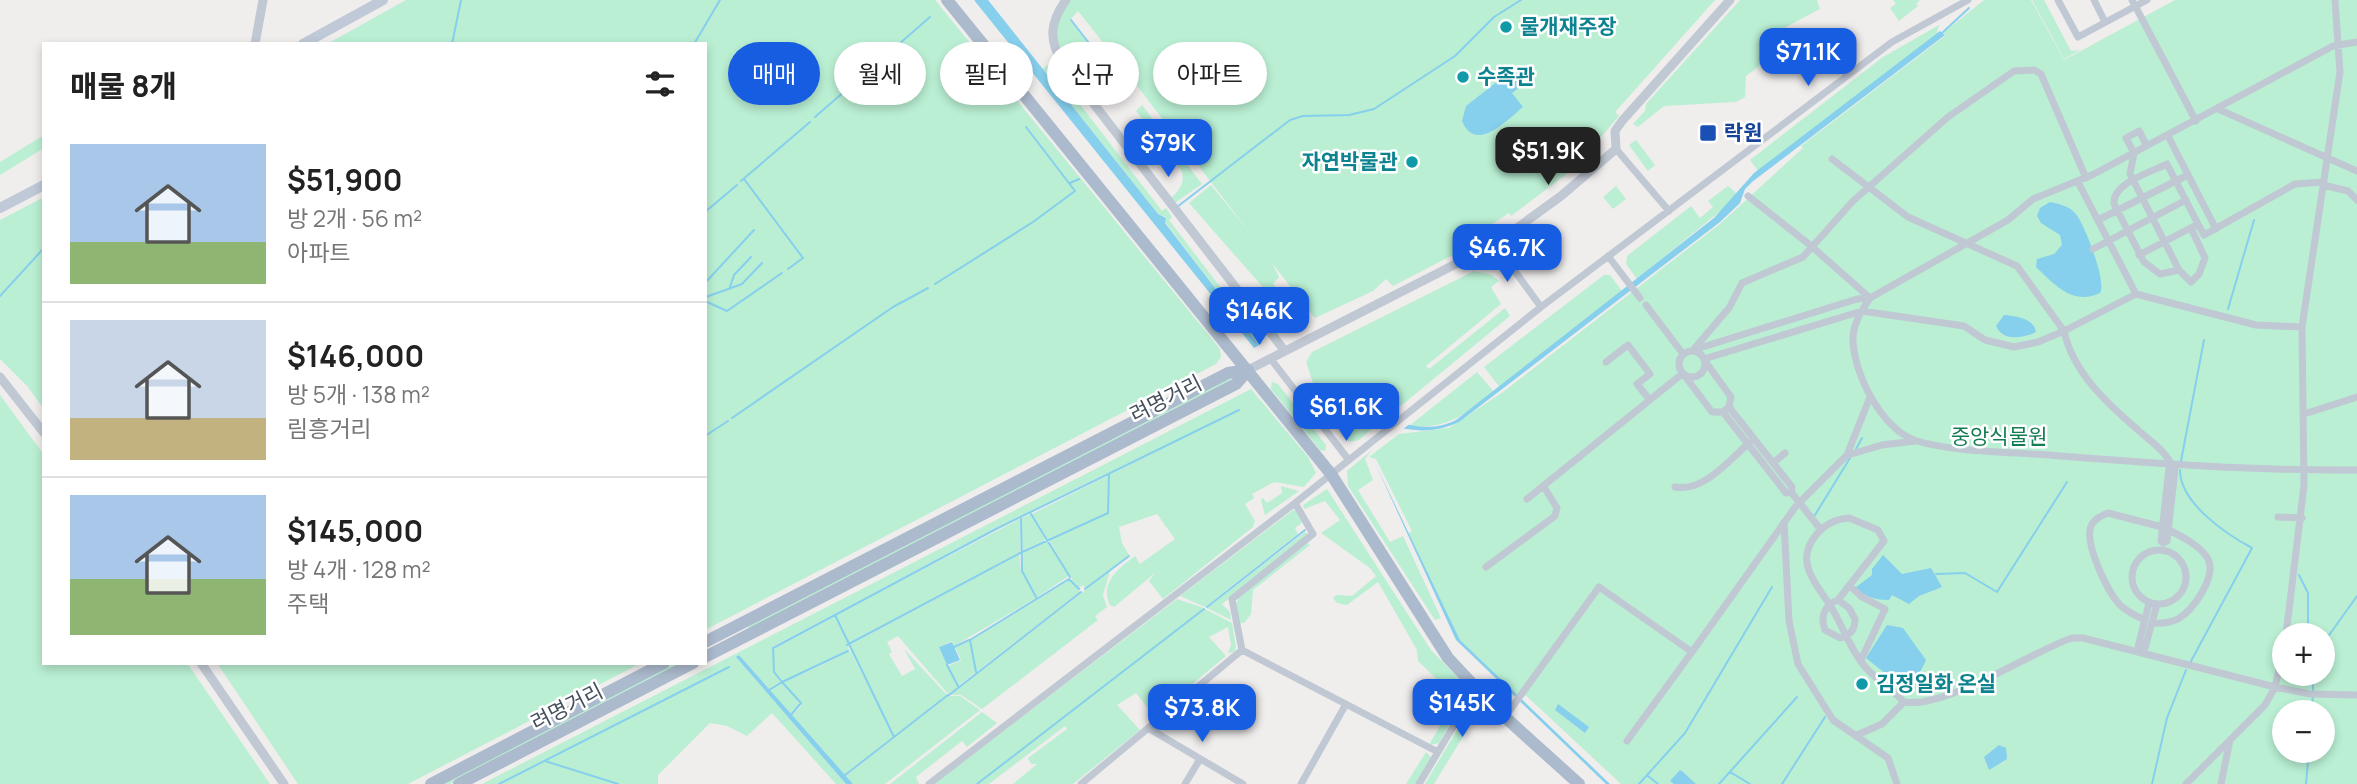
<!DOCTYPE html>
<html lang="ko">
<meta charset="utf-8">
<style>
:root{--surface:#fff;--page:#f2f2f2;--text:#222;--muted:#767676;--line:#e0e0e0;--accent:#165de1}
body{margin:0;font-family:Manrope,"Noto Sans KR",sans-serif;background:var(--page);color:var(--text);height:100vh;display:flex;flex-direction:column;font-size:26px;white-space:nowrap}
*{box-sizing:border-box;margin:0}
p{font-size:23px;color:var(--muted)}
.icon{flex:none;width:38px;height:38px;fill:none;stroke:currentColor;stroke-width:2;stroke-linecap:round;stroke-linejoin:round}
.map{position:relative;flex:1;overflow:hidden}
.panel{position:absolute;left:42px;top:42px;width:665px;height:623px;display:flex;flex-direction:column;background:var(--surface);border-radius:0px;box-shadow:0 4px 10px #0003}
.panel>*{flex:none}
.banner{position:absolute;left:728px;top:42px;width:665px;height:63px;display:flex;gap:14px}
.fabs{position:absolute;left:2272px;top:623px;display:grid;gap:14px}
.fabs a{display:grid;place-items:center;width:63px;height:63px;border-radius:50%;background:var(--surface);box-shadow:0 4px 10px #0003;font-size:35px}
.price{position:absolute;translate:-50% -60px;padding:0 16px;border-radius:14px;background:var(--accent);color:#fff;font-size:23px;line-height:46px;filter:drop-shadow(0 2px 4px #0008)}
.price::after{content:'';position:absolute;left:50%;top:42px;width:21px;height:16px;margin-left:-10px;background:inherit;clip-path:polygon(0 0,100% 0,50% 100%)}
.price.active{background:#222;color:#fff}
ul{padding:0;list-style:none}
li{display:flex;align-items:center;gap:21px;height:175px;padding:0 28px}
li+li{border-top:2px solid var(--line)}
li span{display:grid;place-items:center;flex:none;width:196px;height:140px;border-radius:0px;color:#555}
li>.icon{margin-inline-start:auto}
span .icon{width:84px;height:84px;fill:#fffc;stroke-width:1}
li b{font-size:30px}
h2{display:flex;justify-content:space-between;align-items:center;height:84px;padding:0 28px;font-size:30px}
.pill{padding:0 24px;border-radius:32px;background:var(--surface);box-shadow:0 4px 10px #0003;font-size:24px;line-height:63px}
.pill.active{background:var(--accent);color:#fff}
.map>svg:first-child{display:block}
.green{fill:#baefd3;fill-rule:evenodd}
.water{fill:#86cfed}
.pier{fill:#f0eded}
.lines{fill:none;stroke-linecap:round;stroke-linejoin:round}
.stream{stroke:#86cfed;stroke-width:2}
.minor{stroke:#c0c8d3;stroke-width:7}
.tertiary{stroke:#c0c8d3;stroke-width:9}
.secondary{stroke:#bfc9d7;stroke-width:10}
.primary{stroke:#acbacd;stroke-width:12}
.culture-dot{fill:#0f9aa8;stroke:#fff;stroke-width:2.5}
.transit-dot{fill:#1a4fb4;stroke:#fff;stroke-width:2.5}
.labels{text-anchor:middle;stroke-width:5;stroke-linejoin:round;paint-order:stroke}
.culture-label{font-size:21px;font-weight:bold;fill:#0d838f;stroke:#fff;text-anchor:start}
.transit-label{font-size:21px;font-weight:bold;fill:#164399;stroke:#fff;text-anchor:start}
.street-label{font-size:21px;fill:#454f5b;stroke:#fff}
.park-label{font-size:21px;fill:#157d52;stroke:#fff}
</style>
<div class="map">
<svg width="2357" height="784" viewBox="0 0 2357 784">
<rect width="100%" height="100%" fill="#f0eded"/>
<path class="green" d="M406,0h529l285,349 1,8 -5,7 -511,266v-586h-378z
M1069,0h646l-98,110 -2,2 4,4 -30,35 -3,-2 -13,20 -62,47 -2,-3 -20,13 3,5 -16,12 -83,43 -7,-7 -13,12 -58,27 -43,-55 7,14 -6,7 26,35 -9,6 -1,-8 -100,-114 22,-18 39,48 -135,-176 1,4 -29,22h-6l-16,-21 -11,-31zM1078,11l34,43 -9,8 -33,-42z
M1740,0h77l3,9 -34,18 -28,40 -12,9 -1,21 -9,5 -72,4 -26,21 -5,-3 12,-13 1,-7z
M1893,0h27l-4,4 2,2 -19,15 -9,-13 6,-4z
M1984,0h47l33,60 111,-60h182v784h-736l-100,-93 -4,5 -57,-56 -52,-107 4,-2 -36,-72 -7,-2 30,-23 50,-6 54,-36 218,-169 82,-75 -2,-2 144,-110 -1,-4zM2284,635h38v39h-38zM2284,712h38v39h-38z
M2032,0h12l27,51 9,-1 -16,9z
M1939,25l-3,11 -178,135 -8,-11 133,-103z
M1049,64l113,147 4,-3 6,9 -3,3 94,123 -4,2 -94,-123 1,-5 -8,-3 -115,-145z
M1142,105l60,79 -30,21 -3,-5c9,-9 16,-15 13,-29l-46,-60z
M44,135v13l-44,27v-13z
M1636,140l19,25 -7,6 -19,-26z
M1616,186l10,13 -13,10 -10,-12z
M1728,186l8,7 -7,11 -92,75 -11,-15 1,-8 64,-50 9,12 13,-11 -5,-6z
M44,197v212l-17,-23 -27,-27v-139z
M1474,271l18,4 7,6 -8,6 10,17 -75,62 3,3 76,-61 5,8 -108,89 -17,10 -72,-32 -7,-21 6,-10z
M1604,275h6l12,16 -122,96 -2,-2 -14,-18z
M1477,372l17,20c-28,22 -48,38 -85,34z
M1230,378l2,3 -483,249 -2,-4z
M1272,382l6,2 48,61 -1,6 -5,-1 -49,-61z
M1312,388l66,35 -19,17 -10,2 -39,-50z
M1251,389l57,68 8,16 -12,14 -30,-5 -22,12 2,4 -9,6 10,17 -2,6 -90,72 -14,-18 6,-8 -41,34 -4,-2c-11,-22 9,-37 25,-49l5,8 35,-25 -18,-25 -38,13 3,16 7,12 -44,33 -2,-3 -4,3 -5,-6 6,10 -122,94 -10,-20 13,-6 -6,-13 15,-6 5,27 -4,-28 98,-60 4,1 -24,-41 60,-28 -61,27 -16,-25 208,-105 -244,119 -224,119 1,10v-9l61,-33 2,4 -1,-4 185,-96v33l-173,93 2,5 -50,26 51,-25 30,57 -32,-62 171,-92 2,17 15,27 -82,48 -2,-5 -13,6 19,40 -10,7 -50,-58 -11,6 5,10 -3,2 13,22 13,-7 -11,-20 43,46 -102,80 -53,-59 9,-10v-3l-10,-12 9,14 -9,10 -21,-25 8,-7 -9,6 -30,-34 -2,3 109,126h-10l-64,-71 -25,23 -20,-10 -17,-3 -52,52v9h-176z
M0,395l44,60v208h143l83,121h-270z
M1372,450l-7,9 8,21 -15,10 32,52 13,-6 38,82 -6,2 -87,-134 -1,-15z
M1281,486l18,5 -34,24 -4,-15 2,-2 4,5 15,-10z
M1327,489l104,161 48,49 1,10 -46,75h-9l42,-71 -1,-6 -6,-1 -21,37 -10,2 27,-47 -38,-37 -1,-11 -39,-68 -31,23 -10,-2 -4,-5 3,-3 16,1 24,-20 -6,-8 -49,-35 19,-13 -15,-19 -21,8 -1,-4z
M1293,510l4,1 6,11 -8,6 3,6 -93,73 -25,-11z
M1031,514l16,25 -26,12 1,-33z
M1305,532l3,2 -2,4 -84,66 8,8 1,8 -24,-12z
M1048,541l21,35 -32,21 -15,-26 -1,-18z
M1307,543l3,2 -57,45 -2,24 -7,9h-5l-4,-16 5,-12z
M1110,571l-7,24 4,12 -12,9 3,4 -116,89 -21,-14h-11z
M1177,599l27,9 -32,26 33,-25 27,14 4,24 -2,5 -6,1 3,-8 -3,-18 -19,10 17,19 -72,60 -18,-23 -19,12 23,25 -67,54h-60l24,-20h-6l-3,-6 39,-29 -2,-3 -76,58h-11l64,-50 -66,50h-42z
M217,663h424l-233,121h-110z
M675,663h9l-234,121h-10z
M948,696h12l20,14 -95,74h-32l-7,-8z
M982,712l15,11 -30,24 -5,-6 -46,36 3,7h-29z
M1426,752l5,5 -15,27h-10z"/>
<path class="water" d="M974,0h14l170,214 8,4 -1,5 94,122 -5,3z
M1940,31l5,4 -193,147 -7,7 -5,14 -20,19 -261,200c-50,24 -98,-9 -143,-31l-2,-7c40,18 98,59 142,36l258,-202 40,-45z
M1512,70l9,2 3,4 -1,9 -11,8 11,14c-16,13 -47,47 -61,14l4,-15z
M2050,202c9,2 19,4 25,11 10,11 32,70 25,80 -27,13 -45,-8 -64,-26l1,-8 17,-5 8,-9 -2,-10 -19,-12 -4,-7 3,-8z
M2004,315c11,1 30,3 32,17 -13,6 -33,10 -40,-6z
M1375,463l85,177 150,144h-4l-150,-144z
M1883,555l19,19 29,-6 11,19 -23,9 -10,8 -17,-9 -3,5c-14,0 -23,-3 -34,-12l17,-13v-6z
M1887,625l16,3 23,32c-16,40 -38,15 -60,-2z
M952,642l8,18 -13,5 -8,-18z
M739,655l114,129h-7l-110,-127z
M1558,704l31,23 -4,6 -30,-23z
M1999,745l7,3 1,11 -18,11 -5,-13z
M1680,770l2,1 14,13h-22l-4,-3z"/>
<path class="pier" d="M1390,415l21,8 -12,9 -21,-8z"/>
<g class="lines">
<path class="stream" d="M1071,20l32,41
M1942,33l27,-25
M452,44l9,-44
M694,44l26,-44
M815,117l115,-100
M744,179l59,79 -15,11
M741,181l69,-59
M1070,183l9,-4
M1177,207l113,-87 13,-4 46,-1 25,-6 81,-53 39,-39 27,-17
M705,212l32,-27
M705,283l49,-53
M935,284l98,-62 42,-31 -49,-64
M730,287l4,-12 17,-18
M0,296l44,-48
M706,297l36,-13 20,-21
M705,301l22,10 55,-38
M2228,309l26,-89
M732,418l161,-111 35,-19
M705,436l23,-15
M1856,449l6,-11
M2181,461l23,-121
M2180,470c0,33 46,64 72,78l-62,115
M1031,514l39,63
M1815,515l35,-57
M1021,519l1,52 14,26
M1936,574l29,-1 32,19 70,-110
M2299,575l9,18v42
M1085,589l44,-33
M1207,607l98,-77
M835,615l59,122
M847,645l173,-92 88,-40 1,-39
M2322,645l35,-49
M954,647l15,-7
M947,665l11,21
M976,672l-6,-32 99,-61 10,10
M769,690l13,-8 -8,-10 -1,-24 223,-119 243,-119
M2313,690v-16
M949,695l132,-103
M2311,712l2,-16
M791,715l10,-12 -19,-21 66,-31
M545,761l73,23
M1730,772l20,12
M844,776l104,-81
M1648,776l10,8
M499,784l230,-117
M977,784l227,-175
M1639,784l46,-51 87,-146
M1719,784l78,-87
M1782,784l43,-67
M2152,784l15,-66 19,-48
M2306,784l3,-33"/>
<path class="minor" d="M2058,0l20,37 69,-37
M2094,0l11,22
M2132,0l64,121
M2357,42l-24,4 -239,128 -61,25 -25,21 -138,78c-8,12 -16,24 -17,39 -1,34 29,94 64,104 36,11 93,11 132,14 103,8 205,16 308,15
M2218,109l139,62
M2168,136l48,93
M2147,146l-8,-15 -13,7 8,15 -4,21 49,96 12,12 8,-8 6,-16 -14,-30
M1616,149l53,62
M2078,182l58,112
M2323,185l25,6 9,9
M1748,196l62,49 60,53
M2098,220l90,-45
M1495,244l46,63
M2093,249l93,-49
M2139,255l59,-31 6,11 91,-51 29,-2
M1608,256l32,42
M2179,270l-19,4 -16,-12 -30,-58c-2,-21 37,-32 53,-40l31,60
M1870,298l-13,1 -164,51 36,-42 13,-25 61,-26 50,-56 95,-84 66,-46 20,-1 7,4 45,104
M1646,305l37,49
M1679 364a13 13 0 1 1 26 0a13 13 0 1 1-26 0Z
M1270,358l78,101
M1704,359l158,-48 102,15 21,14 29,7 24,-5 26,-11 -47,-65 -109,-49 -76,-58
M1606,362l22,-17 22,29 -13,10 12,15
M1684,375l28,37h11l6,-5 2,-10 -26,-36
M1723,412l63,81 5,-1 1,-5 -63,-80
M2304,414l53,-17
M1848,455l34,-10 33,-4
M1773,463l12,-10
M2172,466c-6,-15 -22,-25 -34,-36 -30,-26 -65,-57 -74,-99l72,-37 120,31 46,2
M2172,467l3,2 -8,72 -4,2 -2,-2 8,-73z
M1675,487c29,5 53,-26 74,-44
M1791,492l30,38
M1527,499l155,-125
M1295,503l18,31 -81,65 10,51 196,102 -19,32
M2278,517l24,1
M1784,522l5,99 9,43 35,56 55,38 9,26
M2132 577a27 27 0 1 1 54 0a27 27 0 1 1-54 0Z
M1486,567l69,-51 2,-8 -13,-21
M1850,586l12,11 23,12 -24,51
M1838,600l11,8 6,11c0,11 -5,17 -15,19l-15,-8c-5,-13 -1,-25 13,-30l46,-59 -6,-11 -29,-12c-13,1 -25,7 -33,17 -24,29 4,52 18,77 10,18 19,42 33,57 11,12 26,21 37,33
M2149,603l-11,44 3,3 4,-2 12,-44
M2145,620c-9,-4 -17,-8 -24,-14 -13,-12 -37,-63 -30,-80 3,-7 10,-10 17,-13l54,14
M2152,623c9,1 17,0 26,-4 15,-9 39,-42 30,-60 -7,-13 -27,-23 -39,-29
M2286,635l18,-150 -2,-158 38,-255 -5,-72
M1692,652l104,-146 51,-51 23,-58
M1505,717l94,-130 93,65 -65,89
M1148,728l95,56
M1857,735l25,-11 22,-22c43,7 126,-50 168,-64h11l192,49 9,-39
M1438,752l24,-40
M929,784l366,-281 246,-196 351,-265 76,-42
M1081,784l161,-134
M1185,784l15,-25
M1301,784l45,-80
M2186,784l79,-79 10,-18 35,7 47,1
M2221,784l9,-44"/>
<path class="tertiary" d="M1066,0c-16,22 -18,40 -3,64l221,286
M255,44l8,-44
M1248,370l247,-126 66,-48 55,-47 -1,-18 7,-10 108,-121
M0,377l44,56
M201,663l83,121"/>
<path class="secondary" d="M303,44l80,-44
M0,208l44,-23"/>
<path class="primary" d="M947,0l384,474 117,184 48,51 83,75
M705,642l523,-269 20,-3
M705,657l531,-273 12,-14
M431,784l233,-121
M459,784l234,-121"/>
</g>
<g class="culture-dot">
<circle cx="1506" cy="27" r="7"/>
<circle cx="1463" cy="77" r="7"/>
<circle cx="1412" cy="162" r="7"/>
<circle cx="1862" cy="684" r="7"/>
</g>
<rect class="transit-dot" x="1699" y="124" width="18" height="18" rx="3.5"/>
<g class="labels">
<g class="culture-label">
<text x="1520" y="34">물개재주장</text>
<text x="1477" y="84">수족관</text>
<text x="1398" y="169" text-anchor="end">자연박물관</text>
<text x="1876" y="691">김정일화 온실</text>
</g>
<g class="transit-label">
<text x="1724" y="140">락원</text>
</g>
<g class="street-label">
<text transform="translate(1166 399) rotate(-27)" y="7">려명거리</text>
<text transform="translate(567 707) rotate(-27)" y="7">려명거리</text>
</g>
<g class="park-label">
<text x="1999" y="444">중앙식물원</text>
</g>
</g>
</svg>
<div class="fabs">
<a>+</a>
<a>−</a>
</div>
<b class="price" style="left:1808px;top:88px">$71.1K</b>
<b class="price" style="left:1168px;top:179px">$79K</b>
<b class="price active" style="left:1548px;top:187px">$51.9K</b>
<b class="price" style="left:1507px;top:284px">$46.7K</b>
<b class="price" style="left:1259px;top:347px">$146K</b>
<b class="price" style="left:1346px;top:443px">$61.6K</b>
<b class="price" style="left:1462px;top:739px">$145K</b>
<b class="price" style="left:1202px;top:744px">$73.8K</b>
<div class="banner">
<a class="pill active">매매</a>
<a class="pill">월세</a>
<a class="pill">필터</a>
<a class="pill">신규</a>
<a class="pill">아파트</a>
</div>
<section class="panel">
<h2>매물 8개<svg class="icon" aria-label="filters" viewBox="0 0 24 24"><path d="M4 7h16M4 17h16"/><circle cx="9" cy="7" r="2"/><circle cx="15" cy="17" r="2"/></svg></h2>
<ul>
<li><span style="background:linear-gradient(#a9c7e8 70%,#8fb573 0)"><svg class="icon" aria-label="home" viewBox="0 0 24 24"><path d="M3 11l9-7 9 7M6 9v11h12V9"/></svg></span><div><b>$51,900</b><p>방 2개 · 56 m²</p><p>아파트</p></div></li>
<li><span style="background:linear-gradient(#c9d6e8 70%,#c2b280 0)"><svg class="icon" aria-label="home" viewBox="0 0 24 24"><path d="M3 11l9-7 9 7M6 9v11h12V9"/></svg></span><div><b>$146,000</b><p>방 5개 · 138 m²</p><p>림흥거리</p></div></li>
<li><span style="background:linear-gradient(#a9c7e8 60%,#8fb573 0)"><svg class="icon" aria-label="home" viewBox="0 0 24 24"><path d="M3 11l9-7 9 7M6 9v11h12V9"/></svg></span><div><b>$145,000</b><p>방 4개 · 128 m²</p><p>주택</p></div></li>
</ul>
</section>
</div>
